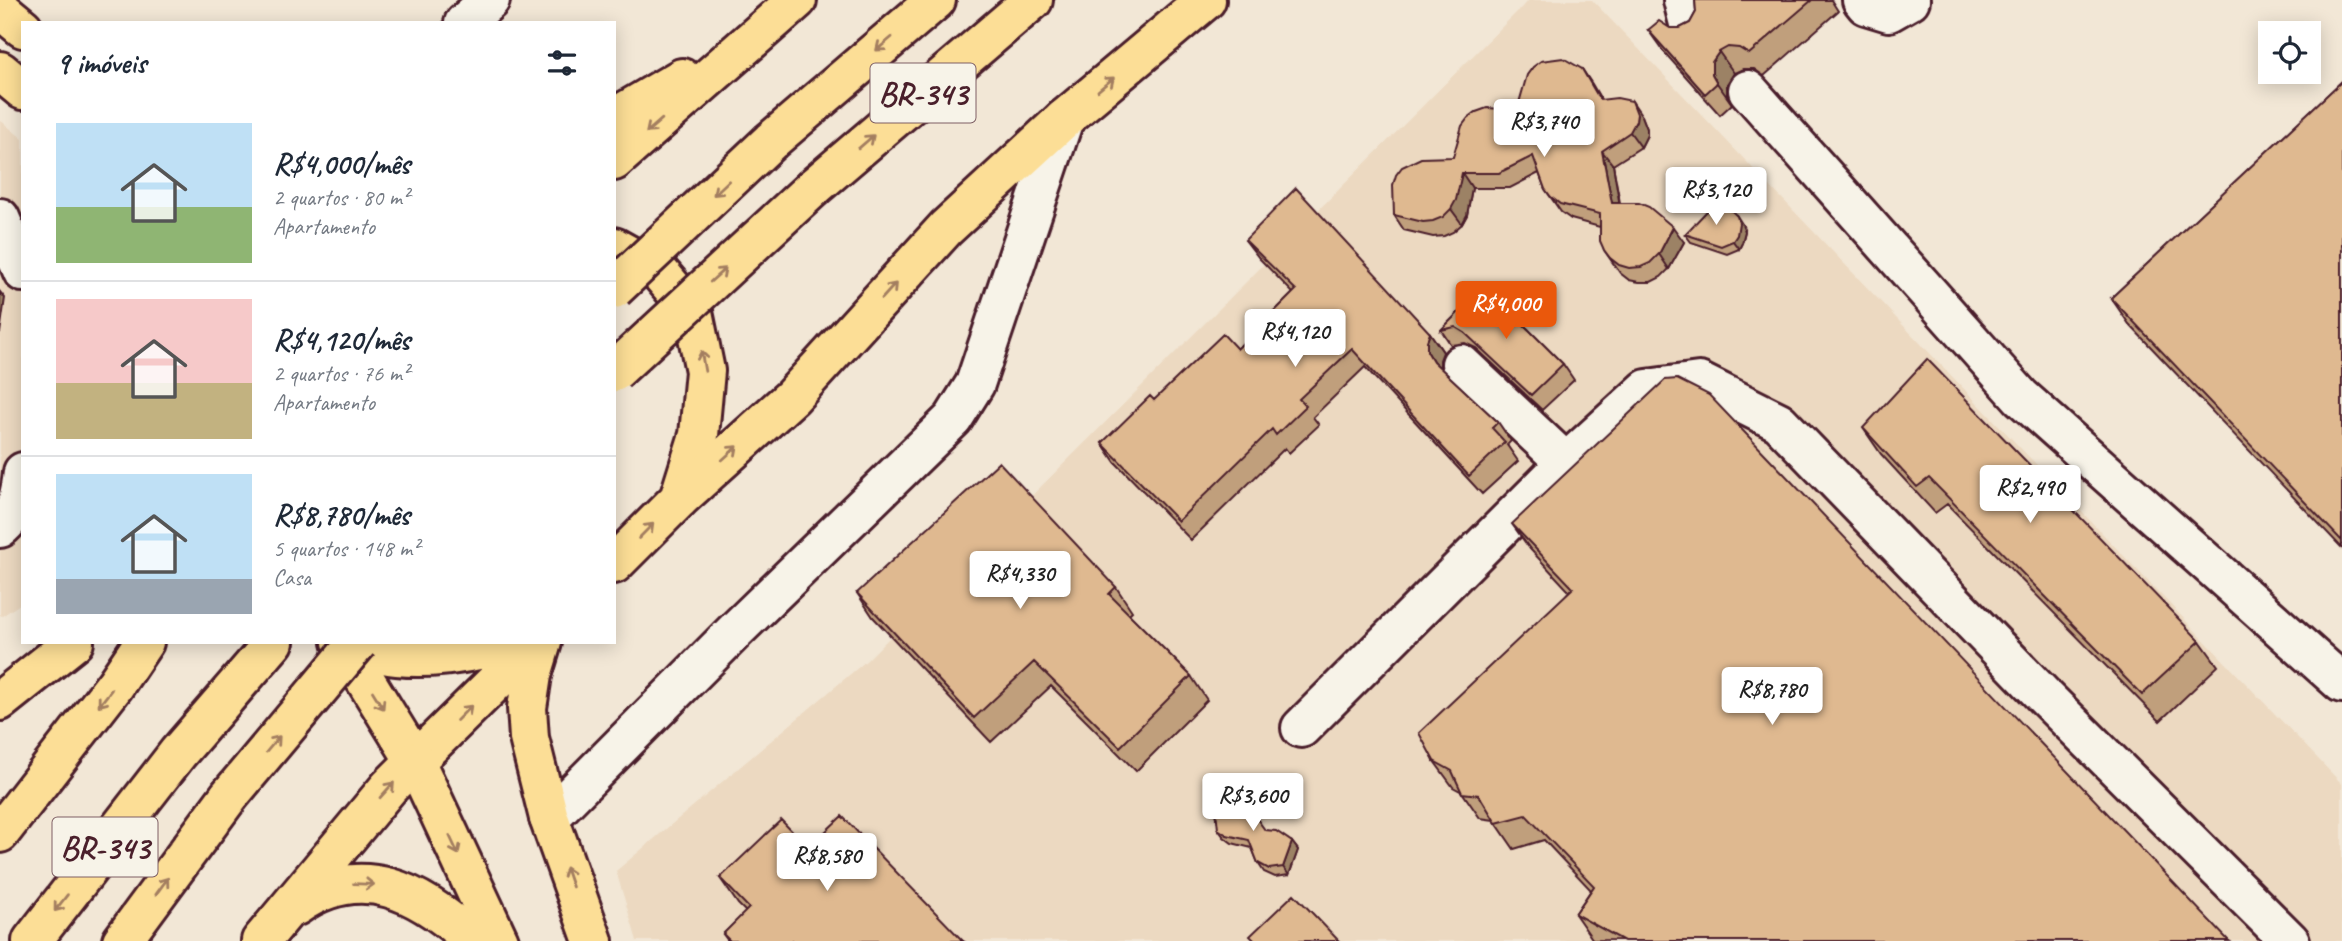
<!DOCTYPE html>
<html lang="pt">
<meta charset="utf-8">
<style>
:root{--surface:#fff;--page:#f2f2f3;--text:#1f2937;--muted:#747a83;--line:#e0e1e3;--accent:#ea580c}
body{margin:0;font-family:Caveat,sans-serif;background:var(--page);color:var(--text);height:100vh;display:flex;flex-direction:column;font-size:26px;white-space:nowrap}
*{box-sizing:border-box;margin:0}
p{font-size:23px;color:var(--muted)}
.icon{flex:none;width:38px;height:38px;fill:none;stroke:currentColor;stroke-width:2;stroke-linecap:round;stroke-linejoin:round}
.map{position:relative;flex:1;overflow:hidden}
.panel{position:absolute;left:21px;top:21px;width:595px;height:623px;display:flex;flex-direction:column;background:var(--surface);border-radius:0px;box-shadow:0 4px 18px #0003}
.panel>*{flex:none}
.fabs{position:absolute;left:2258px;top:21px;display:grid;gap:14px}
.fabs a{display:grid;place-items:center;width:63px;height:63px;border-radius:0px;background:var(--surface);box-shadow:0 4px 18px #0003;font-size:35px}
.price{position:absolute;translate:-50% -60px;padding:0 16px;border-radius:7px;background:#fff;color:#222;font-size:23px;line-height:46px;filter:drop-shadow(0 2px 4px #0008)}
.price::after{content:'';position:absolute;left:50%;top:42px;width:21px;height:16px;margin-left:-10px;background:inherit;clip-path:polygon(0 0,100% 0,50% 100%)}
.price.on{background:var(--accent);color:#fff}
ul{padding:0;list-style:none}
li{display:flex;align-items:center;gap:21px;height:175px;padding:0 35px}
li+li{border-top:2px solid var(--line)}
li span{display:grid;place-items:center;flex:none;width:196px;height:140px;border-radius:0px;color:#555}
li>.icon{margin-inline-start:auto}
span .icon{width:84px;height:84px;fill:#fffc;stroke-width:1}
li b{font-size:30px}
h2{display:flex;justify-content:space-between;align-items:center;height:84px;padding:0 35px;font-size:30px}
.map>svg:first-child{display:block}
.built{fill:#ecd9c1}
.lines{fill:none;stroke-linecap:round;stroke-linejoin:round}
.minor-casing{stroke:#4a1f2b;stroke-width:44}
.major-casing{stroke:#4a1f2b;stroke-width:44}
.highway-casing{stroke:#4a1f2b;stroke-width:44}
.minor{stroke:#f7f3e8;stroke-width:38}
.major{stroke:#fcde96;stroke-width:38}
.highway{stroke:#fcde96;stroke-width:38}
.highway-bridge-casing{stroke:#4a1f2b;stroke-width:44;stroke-linecap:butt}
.highway-bridge{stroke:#fcde96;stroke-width:38}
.wall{fill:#c09f7c;stroke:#4a1f2b;stroke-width:2}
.shaded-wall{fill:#9c8265;stroke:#4a1f2b;stroke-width:2}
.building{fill:#dfb990;stroke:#4a1f2b;stroke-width:2}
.oneway{stroke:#a37e60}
.labels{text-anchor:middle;stroke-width:5;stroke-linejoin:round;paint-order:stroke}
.shield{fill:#f7f3e8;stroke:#7e5f64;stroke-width:2}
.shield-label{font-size:33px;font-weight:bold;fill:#4a1f2b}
</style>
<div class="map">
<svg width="2342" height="941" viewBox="0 0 2342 941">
<rect width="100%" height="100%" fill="#f2e7d6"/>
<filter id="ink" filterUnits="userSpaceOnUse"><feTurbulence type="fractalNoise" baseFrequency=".0143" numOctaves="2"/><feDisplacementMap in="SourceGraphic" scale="14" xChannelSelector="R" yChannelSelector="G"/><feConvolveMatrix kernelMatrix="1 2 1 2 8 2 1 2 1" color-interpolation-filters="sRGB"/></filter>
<g filter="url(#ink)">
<path class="built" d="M1529,0h63l750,784v157h-1705l-21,-70 250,-210z
M0,120l23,19v463l-21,14 -2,-1z"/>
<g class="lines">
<g class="minor-casing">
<path id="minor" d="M1683,0l7,28
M1862,0l4,5 23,7 21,-12
M464,23l26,-23
M1748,90l273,307 321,286
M0,218l23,54
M1461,364l105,99
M0,528c16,-11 21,-37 23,-56
M1301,728l265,-265 81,-74 52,-7 80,40 264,273 247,246
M549,818l187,-188 217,-211 22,-35 89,-265"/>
</g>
<g class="major-casing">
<path id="major" d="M0,9l23,19
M0,71l23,19
M614,247l45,25 34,40 12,59 -6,64 -20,64 -65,65
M342,642l73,119 84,180
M348,642c10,4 20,8 31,11 43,10 92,0 135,-11
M542,642l-10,33 -5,33 2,30 20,80 44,123
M0,701l74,-59
M415,761l121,-119"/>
</g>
<g class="highway-casing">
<path id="highway" d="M614,118l68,-40
M771,141l165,-141
M614,161l183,-161
M814,187l219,-187
M679,499l113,-102 154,-169 118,-109 142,-119
M0,833l115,-148 29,-43
M296,906c65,-46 125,-14 177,35
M32,941l146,-188 96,-111
M122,941l107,-145
M261,941l128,-154 26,-26"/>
</g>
<use href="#minor" class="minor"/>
<use href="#major" class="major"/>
<use href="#highway" class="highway"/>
<g class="highway-bridge-casing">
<path id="highway-bridge" d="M614,289l157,-148
M614,372l200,-185
M229,796l129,-154"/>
</g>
<use href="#highway-bridge" class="highway-bridge"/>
</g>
<path class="wall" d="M1695,0h136l7,11 -74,65 -10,-7h-11l-9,4 -7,11v11l5,9 -12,11 -57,-64 -15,-21 32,-2 10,-5 6,-11z
M1582,69l19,31 41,16 5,13v6l-6,12 -28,18 7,38 64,39 -15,27 -8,8 -10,5h-12l-10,-2 -9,-7 -16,-23 -4,-23 -29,-8 -10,-7 -16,-23 -6,-16 -29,15h-38l-5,27 -5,9 -9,8 -9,4 -11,1 -29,-7 -10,-15 59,-58 64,-47z
M2342,81v467l-213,-224 -18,-26z
M1742,224l3,7 -3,12 -3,6 -12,5 -36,-12 -6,-8z
M1245,240l185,93 13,19 -3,8v8l58,54 13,19 -4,4 11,16 -36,33 -117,-127 -52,50 6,8 -30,28 -4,-5 -94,92 -76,-78 -13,-19 52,-43 83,-51 56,-56 -34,-35z
M1485,286l78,78 11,16 -32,30 -66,-62 -11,-5 -14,2 -10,-15z
M1863,428l337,213 18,25 -58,55 -213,-217 -12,9 -54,-59z
M1512,524l717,417 -636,-1 -18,-26 16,-24 -47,-50 -30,9 -20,-29 -14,-2 -18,-26 -9,-5 -19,-26 135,-170 -39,-42z
M1116,587l16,24 -3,3 62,62 16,24 -71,71 -85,-85 -60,56 -118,-125 -16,-24z
M1218,829l47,1 27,12 6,8 -9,25 -14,2 -11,-5 -6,-9 -6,-15 -20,-5 -8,-6z
M808,848l155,93h-235l-5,-7 23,-22 -8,-8 -18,-26z"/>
<path class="shaded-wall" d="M1719,52l15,21 -7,11v11l5,9 -15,-21 -5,-9v-12z
M1582,69l10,15 18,31 -10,-15z
M1632,101l10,15 5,13v6l-6,12 -11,-15z
M1602,151l11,14 9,53 -10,-15z
M1462,173l10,15 -5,27 -5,9 -11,-15z
M1737,216l5,8 3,7 -3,12 -3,6 -6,-8z
M1673,227l11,15 -15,27 -10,-15z
M0,292l5,6 -5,35z
M1430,333l13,19 -3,8v10l-7,-9 -6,-10v-10z
M1292,842l6,8 -9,25 -6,-8z"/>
<path class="building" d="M1695,0h117l-63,54 -10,-6 -11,-1 -9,5 -7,10v12l5,9 -12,11 -57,-64 11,-9 11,7h10l10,-5 6,-11z
M1563,58l19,11 18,31 17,-2 15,3 5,13 -1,7 -6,11 -28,19 10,52h27l10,4 24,20 -14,27 -9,9 -9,4 -12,1 -10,-3 -9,-7 -6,-8 -4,-9v-27l-40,-10 -9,-7 -6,-8 -12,-33 -34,17h-37l-6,27 -5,9 -8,8 -10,4 -10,1 -29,-7 -1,-30 3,-10 6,-8 19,-9 32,-1 9,-31 6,-8 8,-6 11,-4 30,2 10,-35 6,-8 8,-6z
M2342,81v460l-231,-243z
M1296,188l134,145 -3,8v10l6,10 65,61 -6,6 13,14 -36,34 -117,-127 -53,50 7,7 -30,29 -4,-6 -94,92 -76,-78 48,-47 4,4 69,-66 14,15 59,-59 -51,-50z
M1720,207l12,4 5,5 2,7 -2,12 -4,6 -12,5 -36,-12 23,-24z
M1485,286l78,78 -32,31 -66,-62 -10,-6 -14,3z
M1927,359l273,282 -58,54 -213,-217 -12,9 -54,-59z
M1677,379l32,16 520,546h-605l-49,-27 19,-28 -68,-71 -30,8 -17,-28 -17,-2 -10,-22 -18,-10 -15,-28 154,-145 -61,-64 153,-144z
M999,462l117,125 -7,7 82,82 -71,71 -86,-85 -60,56 -117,-125z
M1230,798l15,4 20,28 11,1 16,11 -9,25 -14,2 -11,-6 -9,-23 -22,-5 -9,-6 -2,-19 6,-7z
M842,816l121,125h-233l-7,-7 26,-26 -29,-30 61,-58 27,28z
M1294,894l45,47h-84l-5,-5z"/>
<defs><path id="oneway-shaft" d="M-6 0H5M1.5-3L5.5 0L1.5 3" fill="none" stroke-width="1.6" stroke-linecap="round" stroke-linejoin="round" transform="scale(1.75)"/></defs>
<g class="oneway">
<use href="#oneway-shaft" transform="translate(884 44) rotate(140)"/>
<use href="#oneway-shaft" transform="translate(1106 84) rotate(-40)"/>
<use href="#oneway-shaft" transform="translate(654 126) rotate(139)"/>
<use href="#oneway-shaft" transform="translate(866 142) rotate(-41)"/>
<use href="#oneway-shaft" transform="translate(721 188) rotate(137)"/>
<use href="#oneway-shaft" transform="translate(718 275) rotate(-42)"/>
<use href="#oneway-shaft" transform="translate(889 291) rotate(-48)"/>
<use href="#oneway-shaft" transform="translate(703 361) rotate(-100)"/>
<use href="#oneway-shaft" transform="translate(730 453) rotate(-42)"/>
<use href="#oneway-shaft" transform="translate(646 531) rotate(-45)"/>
<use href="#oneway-shaft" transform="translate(105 698) rotate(128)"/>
<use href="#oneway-shaft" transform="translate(378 700) rotate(58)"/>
<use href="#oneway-shaft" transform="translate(464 713) rotate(-45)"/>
<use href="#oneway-shaft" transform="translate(273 744) rotate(-50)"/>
<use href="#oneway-shaft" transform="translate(387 790) rotate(-48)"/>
<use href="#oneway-shaft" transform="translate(454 845) rotate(65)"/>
<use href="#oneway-shaft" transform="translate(569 877) rotate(-109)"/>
<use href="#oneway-shaft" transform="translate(364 884) rotate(2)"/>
<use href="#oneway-shaft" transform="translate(162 886) rotate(-54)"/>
<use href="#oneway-shaft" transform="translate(61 903) rotate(128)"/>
</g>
</g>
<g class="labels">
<g class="shield">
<rect x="870.5" y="63.5" width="105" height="59" rx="5"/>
<rect x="52.5" y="817.5" width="105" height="59" rx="5"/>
</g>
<g class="shield-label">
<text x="923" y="105">BR-343</text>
<text x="105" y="859">BR-343</text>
</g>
</g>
</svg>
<div class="fabs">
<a><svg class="icon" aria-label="locate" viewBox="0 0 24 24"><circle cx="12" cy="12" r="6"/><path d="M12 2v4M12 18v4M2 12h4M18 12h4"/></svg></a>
</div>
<b class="price" style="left:1544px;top:159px">R$3,740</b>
<b class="price" style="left:1716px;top:227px">R$3,120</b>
<b class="price on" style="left:1506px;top:341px">R$4,000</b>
<b class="price" style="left:1295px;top:369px">R$4,120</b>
<b class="price" style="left:2030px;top:525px">R$2,490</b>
<b class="price" style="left:1020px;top:611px">R$4,330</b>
<b class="price" style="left:1772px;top:727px">R$8,780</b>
<b class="price" style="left:1253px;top:833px">R$3,600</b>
<b class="price" style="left:827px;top:893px">R$8,580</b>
<section class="panel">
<h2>9 imóveis<svg class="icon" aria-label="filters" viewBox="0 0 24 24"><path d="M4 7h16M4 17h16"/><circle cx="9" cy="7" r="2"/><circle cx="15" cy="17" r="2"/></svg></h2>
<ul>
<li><span style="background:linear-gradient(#bfe0f5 60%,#8fb573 0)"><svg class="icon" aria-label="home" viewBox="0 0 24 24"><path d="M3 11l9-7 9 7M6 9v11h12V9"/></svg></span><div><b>R$4,000/mês</b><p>2 quartos · 80 m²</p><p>Apartamento</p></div></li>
<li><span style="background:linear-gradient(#f6c9c9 60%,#c2b280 0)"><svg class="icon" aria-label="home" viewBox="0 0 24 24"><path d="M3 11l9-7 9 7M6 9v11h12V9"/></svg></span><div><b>R$4,120/mês</b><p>2 quartos · 76 m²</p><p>Apartamento</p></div></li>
<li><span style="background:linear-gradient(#bfe0f5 75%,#9aa5b1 0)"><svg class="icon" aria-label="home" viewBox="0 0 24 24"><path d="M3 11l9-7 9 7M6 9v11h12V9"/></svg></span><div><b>R$8,780/mês</b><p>5 quartos · 148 m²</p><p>Casa</p></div></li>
</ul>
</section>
</div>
